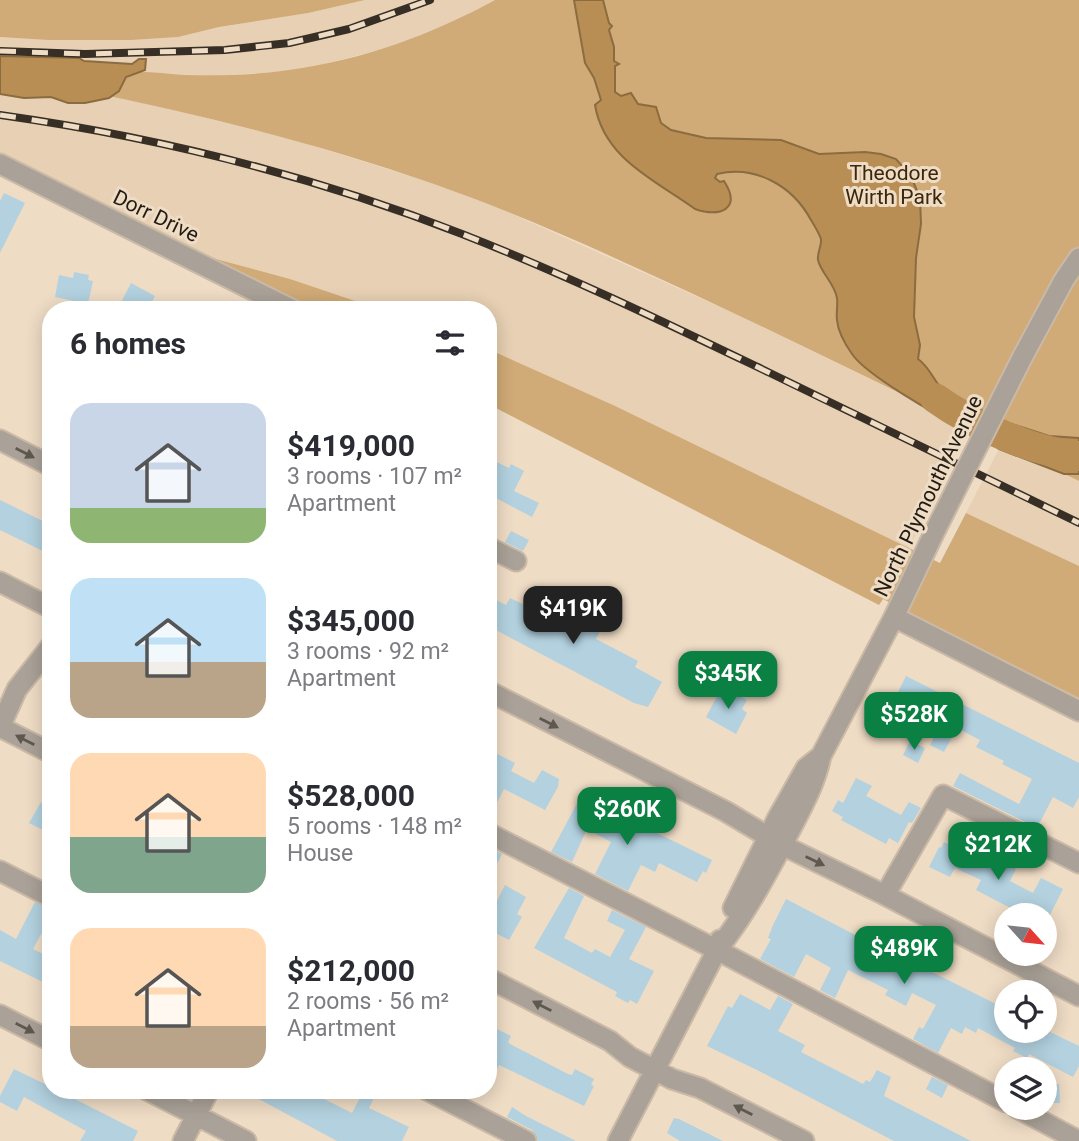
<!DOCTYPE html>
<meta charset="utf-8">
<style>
:root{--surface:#fff;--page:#f7f7f7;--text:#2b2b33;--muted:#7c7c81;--accent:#0b8043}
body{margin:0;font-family:Roboto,sans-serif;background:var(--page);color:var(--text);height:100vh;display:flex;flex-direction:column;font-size:26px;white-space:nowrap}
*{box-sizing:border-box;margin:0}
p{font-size:23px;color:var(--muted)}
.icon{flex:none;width:38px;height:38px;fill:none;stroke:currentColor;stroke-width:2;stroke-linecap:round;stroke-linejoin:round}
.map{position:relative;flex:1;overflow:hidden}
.panel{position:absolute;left:42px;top:301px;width:455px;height:798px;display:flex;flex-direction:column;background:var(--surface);border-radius:28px;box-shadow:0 4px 18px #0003}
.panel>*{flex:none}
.needle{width:46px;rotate:117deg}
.tools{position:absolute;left:994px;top:903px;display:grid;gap:14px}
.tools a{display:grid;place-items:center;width:63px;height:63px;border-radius:50%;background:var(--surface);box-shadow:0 4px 18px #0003;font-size:35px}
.price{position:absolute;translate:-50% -60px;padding:0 16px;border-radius:14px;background:var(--accent);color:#fff;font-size:23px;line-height:46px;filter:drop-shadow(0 2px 4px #0008)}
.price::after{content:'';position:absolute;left:50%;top:42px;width:21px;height:16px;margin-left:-10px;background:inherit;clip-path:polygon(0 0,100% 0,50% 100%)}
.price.selected{background:#222;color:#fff}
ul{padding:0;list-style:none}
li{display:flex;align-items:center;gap:21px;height:175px;padding:0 28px}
li span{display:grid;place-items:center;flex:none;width:196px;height:140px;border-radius:21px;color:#555}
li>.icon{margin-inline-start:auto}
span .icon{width:84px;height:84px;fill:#fffc;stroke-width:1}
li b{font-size:30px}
h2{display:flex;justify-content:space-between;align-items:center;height:84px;padding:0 28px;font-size:30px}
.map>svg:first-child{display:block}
.built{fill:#e7d0b3}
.green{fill:#d0aa77}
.water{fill:#b88e54;stroke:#8b6c40;stroke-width:2}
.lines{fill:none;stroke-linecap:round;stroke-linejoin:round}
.river{stroke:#b88e54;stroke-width:30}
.building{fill:#b3d1df}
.minor-casing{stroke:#cab9a5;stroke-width:23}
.minor{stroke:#aaa298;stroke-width:19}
.rail-casing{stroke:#372f25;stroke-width:8}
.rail{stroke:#efdcc5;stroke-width:5;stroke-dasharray:16;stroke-linecap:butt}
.minor-bridge-casing{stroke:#cab9a5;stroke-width:23;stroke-linecap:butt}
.minor-bridge{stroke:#aaa298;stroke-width:19}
.oneway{fill:#5f584e}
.labels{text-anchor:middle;stroke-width:6;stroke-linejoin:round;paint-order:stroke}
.park-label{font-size:21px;fill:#3a270c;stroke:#efdcc5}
.street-label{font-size:21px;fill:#211b12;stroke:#efdcc5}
</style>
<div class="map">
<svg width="1079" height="1141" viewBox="0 0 1079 1141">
<rect width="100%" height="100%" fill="#efdcc5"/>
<path class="built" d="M365,0h130l-33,18 -47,20 -32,11 -63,16 -32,6 -70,5 -63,-3 -70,18 79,16 134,34 137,43 68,26 235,105 227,110 -48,93 6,4 -14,26 -296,-143 -125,-56v-39h-106l-92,-31 -100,-27 -190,-96v-119l48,3h83l47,-3 41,-10 89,-14z
M1002,443l77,38v85l-113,-53z"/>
<path class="green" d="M0,0h365l-57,13 -89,14 -41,10 -47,3h-83l-48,-3z
M495,0h584v481c-129,-63 -257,-127 -388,-188 -84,-39 -169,-78 -257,-109 -114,-40 -231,-69 -349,-93 8,-6 18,-16 27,-17 24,-5 51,0 75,1 34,1 68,0 102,-5 73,-10 142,-35 206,-70z
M190,252l100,27 92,31h-78z
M488,349l125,56 327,158 26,-50 113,53v132l-196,-99 -4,6 -391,-201z"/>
<path class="water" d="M574,0h29l6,23 3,3 -3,4 5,17v14l5,3 -4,2v26l6,4 10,-3 7,11 18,3 5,16 10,7 35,8 75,2 38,14 46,-2 16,2 15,5 15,17 9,22 1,26 -5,34 -2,59 6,28 -2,14c12,8 16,23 26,32 8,7 18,15 29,18l-10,19c-25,-12 -97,-53 -111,-74 -7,-10 -14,-22 -15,-34 -1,-7 1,-15 0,-22 -2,-14 -16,-25 -19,-38 -1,-7 4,-15 3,-21 -2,-6 -7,-14 -10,-19 -19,-35 -56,-55 -94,-46l-2,4 5,4 4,-1c18,28 -4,37 -29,28 -40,-29 -91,-50 -100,-104l6,-5 -7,-22 -9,-15z
M0,56l79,2 5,3 48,3 7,-5h7l-1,11 -19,7 -7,14 -10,7 -24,5h-17l-17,-6 -27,1 -24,-4z
M1012,424l37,12 30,2v36h-15l-65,-25z"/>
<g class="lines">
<path class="river" d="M935,398c36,26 100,55 144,58"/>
</g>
<path class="building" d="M4,193l21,10 -25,50v-52z
M74,272l15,3 -1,5 5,1 -5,23 -33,-7 4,-22 14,3z
M131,283l24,13 -7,14h-31z
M488,458l21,10 2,-4 13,7 -10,20 25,12 -7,14 -44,-23z
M0,500l51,25v30l-51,-25z
M511,531l18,9 -6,11 -18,-9z
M535,585l16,7 -6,12 24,13 6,-3 26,15 -5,10 42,22 -3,6 27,15 -14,25 -14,-4 -140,-74 3,-5 -6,-3 3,-7 -6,-3v-15l18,9 4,-7 15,7z
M906,676l173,87v34l-6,11 -20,-11 -16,31 -84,-42 7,-13 59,31 13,-25 -30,-15 2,-3 -28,-14 4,-7 -23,-12 -13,24 -14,-7 15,-28 -25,-12 -10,19 -22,-12z
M722,687l25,13 -5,9 5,4 -11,21 -30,-17z
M910,741l15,7 -7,15 -15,-8z
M488,749l27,14 -4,8 23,12 8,-13 17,9 -1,8 -13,23 -41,-21 -16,31v-31l7,-12 -7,-4z
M856,778l16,8 -6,10 35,19 8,-13 12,6 -9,15 -3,-1 -11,21 -9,-5 -3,6 -45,-24 2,-3 -11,-6 6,-11 5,3z
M580,798l33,16 1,-2 98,48 -6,13 -3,-2 -6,11 -38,-19 -4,9 -14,-7 -13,26 -33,-17 16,-32 -24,-13 -15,33 -21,-10z
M41,802l10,5v27l-22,-11z
M944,842l45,23 4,-8 23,12 -6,12 23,12 8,-15 22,11 -13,26h-26l-48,-25 5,-10 -26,-12 -5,9 -21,-10 10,-20 2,1z
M488,847l14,7 -14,28z
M505,885l21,12 -9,17 5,3 -13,23 -14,-7 2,-4 -9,-4v-7z
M569,888l15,8 -20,42 28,15 3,-4 15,8 15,-27 -18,-9 5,-11 34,17 -17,32 25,12 -17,33 -7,-4 -2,3 -13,-7 2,-4 -83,-44z
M786,899l125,65 1,-2 94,47v22h42l31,15v20l-6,11 -44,-23 -2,4 -14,-7 2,-3 -37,-20 -2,5 -11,-6 -3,7 -11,-6 -13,25 -25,-14 6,-12 4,2 13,-24 -24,-12 -6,13 -21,-11 3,-5 -40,-20 -13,28 -15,-8 11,-22 -25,-14 -12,23 -34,-18 11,-20 -3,-1 5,-13z
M35,902l16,7v7l-18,33 18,9v28l-51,-25v-31l16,9z
M740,994l30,16 8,-14 15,8 -15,27 27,14 -4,7 62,32 3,-4 4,2 7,-12 14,7 -7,19 87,45h-77l-137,-71 -50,-24 21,-40 4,2z
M495,1028l16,8 -3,6 2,2 58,30 4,1 3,-6 19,10 -3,6 3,1 -10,20 -85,-41 -11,21v-54l4,2z
M14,1069l37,18v3h6l81,41 -5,10h-53l6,-10 -62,-34 -7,14 -17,-9v-6z
M932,1077l16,8 -6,13 -16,-9z
M1045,1084h14l1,19h-15z
M242,1090h84l-4,8 30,15 12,-23h14l-9,18 40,19 -7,14h-65z
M512,1107l14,9 50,25h-38l-6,-11 -25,-13z
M674,1118l5,1 44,22h-43l-13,-8z"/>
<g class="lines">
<g class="minor-casing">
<path id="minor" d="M0,164l293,146
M1023,356l41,-76 15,-22
M0,440l51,26
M488,547l28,14
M0,582l51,26
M894,617l185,94
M488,691l237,120 57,34 103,50 194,101
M0,727l17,-38 34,-43
M0,727l51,26
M488,833l229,117 289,152
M0,871l51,26
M885,895l58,-100 136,68
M733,908l44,-89 29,-51 15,-12
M717,950c27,-34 48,-72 68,-110 14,-27 30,-54 36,-84l73,-139 42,-88
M488,978l122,63 20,16 42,22 28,9 104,53
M0,1015l51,26
M147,1090l99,51
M427,1090l99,51
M1017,1108l62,33
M183,1141l26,-51
M618,1141l99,-191 3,-10"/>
</g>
<use href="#minor" class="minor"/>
<g class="rail-casing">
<path id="rail" d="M0,51l85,3 140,-4 64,-7 60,-14 81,-29
M0,115c157,22 314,61 462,119 105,41 206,90 308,139 103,50 206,100 309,150"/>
</g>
<use href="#rail" class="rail"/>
<g class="minor-bridge-casing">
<path id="minor-bridge" d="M936,529l87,-173"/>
</g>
<use href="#minor-bridge" class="minor-bridge"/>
</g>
<defs><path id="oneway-solid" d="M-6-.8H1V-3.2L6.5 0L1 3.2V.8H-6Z" transform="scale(1.75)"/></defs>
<g class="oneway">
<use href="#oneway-solid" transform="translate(25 453) rotate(27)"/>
<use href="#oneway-solid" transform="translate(549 723) rotate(27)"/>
<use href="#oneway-solid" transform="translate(25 740) rotate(-153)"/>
<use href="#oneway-solid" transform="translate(815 861) rotate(26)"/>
<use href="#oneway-solid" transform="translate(542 1006) rotate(-153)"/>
<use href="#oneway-solid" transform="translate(25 1028) rotate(27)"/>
<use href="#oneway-solid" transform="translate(743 1110) rotate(-153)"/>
</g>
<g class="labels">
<g class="park-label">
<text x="894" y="180">Theodore<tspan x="894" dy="24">Wirth Park</tspan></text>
</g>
<g class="street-label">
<text transform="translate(156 216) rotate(26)" y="7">Dorr Drive</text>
<text transform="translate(928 496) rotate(-64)" y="7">North Plymouth Avenue</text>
</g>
</g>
</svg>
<div class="tools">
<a><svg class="needle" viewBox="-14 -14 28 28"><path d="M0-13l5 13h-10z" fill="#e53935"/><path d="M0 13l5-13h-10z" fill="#7c7c81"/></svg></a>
<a><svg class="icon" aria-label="locate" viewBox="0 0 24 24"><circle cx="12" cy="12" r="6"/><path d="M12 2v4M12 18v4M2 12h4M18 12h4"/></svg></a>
<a><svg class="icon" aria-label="layers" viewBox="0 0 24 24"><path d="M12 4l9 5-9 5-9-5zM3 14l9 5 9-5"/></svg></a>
</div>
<b class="price selected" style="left:573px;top:646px">$419K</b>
<b class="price" style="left:728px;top:711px">$345K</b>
<b class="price" style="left:914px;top:752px">$528K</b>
<b class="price" style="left:627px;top:847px">$260K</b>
<b class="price" style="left:998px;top:882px">$212K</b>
<b class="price" style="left:904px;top:986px">$489K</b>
<section class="panel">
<h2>6 homes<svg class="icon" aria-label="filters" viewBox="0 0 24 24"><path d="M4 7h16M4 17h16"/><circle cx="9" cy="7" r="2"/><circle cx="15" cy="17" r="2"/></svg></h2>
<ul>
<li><span style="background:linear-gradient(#c9d6e8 75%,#8fb573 0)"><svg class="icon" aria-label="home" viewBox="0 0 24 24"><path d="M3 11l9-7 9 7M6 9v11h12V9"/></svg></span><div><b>$419,000</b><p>3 rooms · 107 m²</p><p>Apartment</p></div></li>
<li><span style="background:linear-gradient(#bfe0f5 60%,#b9a48a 0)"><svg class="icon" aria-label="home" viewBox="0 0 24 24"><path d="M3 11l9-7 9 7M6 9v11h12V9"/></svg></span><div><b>$345,000</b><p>3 rooms · 92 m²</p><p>Apartment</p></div></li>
<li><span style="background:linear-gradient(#ffd9b3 60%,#7fa58c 0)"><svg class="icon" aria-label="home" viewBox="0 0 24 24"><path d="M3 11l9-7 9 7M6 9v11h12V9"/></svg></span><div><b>$528,000</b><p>5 rooms · 148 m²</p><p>House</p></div></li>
<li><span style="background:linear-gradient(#ffd9b3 70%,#b9a48a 0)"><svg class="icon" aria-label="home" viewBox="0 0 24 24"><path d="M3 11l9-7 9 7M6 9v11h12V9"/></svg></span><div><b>$212,000</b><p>2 rooms · 56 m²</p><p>Apartment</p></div></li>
</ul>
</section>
</div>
